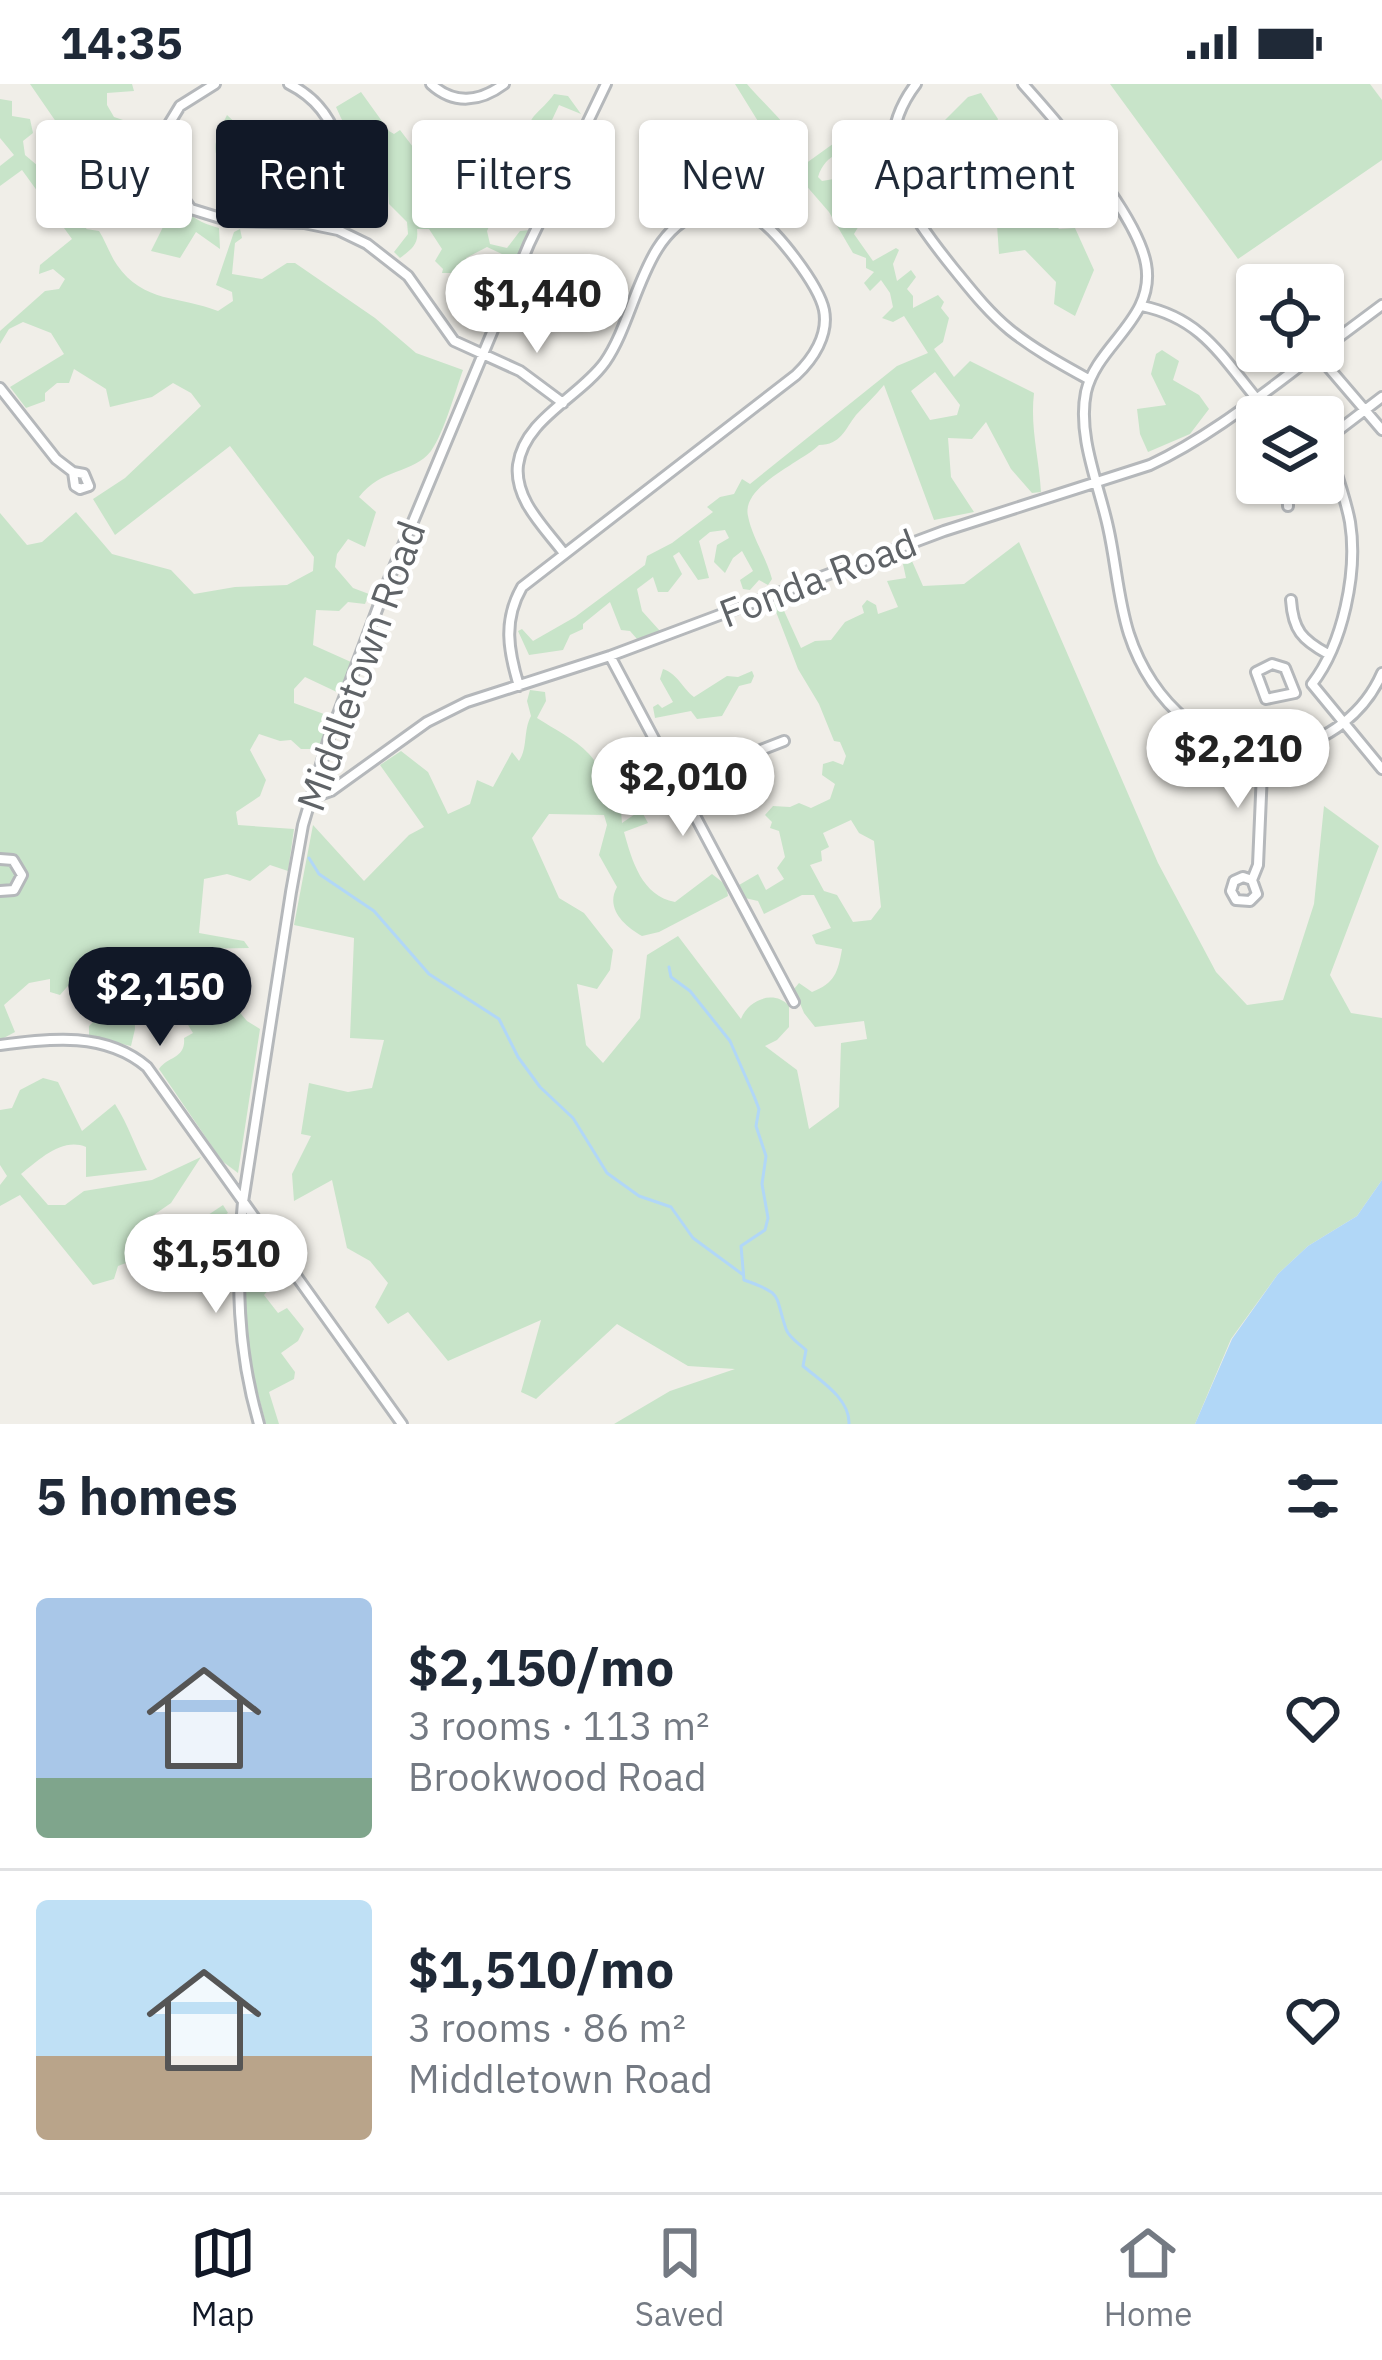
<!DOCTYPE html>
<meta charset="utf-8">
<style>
:root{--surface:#fff;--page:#f6f6f7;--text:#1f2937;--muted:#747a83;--line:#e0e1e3;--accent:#111827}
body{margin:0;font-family:"IBM Plex Sans",sans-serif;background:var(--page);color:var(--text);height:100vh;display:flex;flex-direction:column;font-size:45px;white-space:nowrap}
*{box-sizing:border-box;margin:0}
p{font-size:39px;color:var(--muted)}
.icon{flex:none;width:66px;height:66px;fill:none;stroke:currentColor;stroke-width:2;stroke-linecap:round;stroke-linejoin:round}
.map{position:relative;height:1340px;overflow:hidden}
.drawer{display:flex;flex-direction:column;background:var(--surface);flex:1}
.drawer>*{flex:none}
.guide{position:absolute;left:36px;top:36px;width:1311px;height:108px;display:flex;gap:24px}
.controls{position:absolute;left:1236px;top:180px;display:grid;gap:24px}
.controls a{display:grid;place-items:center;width:108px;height:108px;border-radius:12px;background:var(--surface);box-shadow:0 3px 9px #0004;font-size:60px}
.price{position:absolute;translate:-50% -102px;padding:0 27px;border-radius:42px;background:#fff;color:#222;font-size:39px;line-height:78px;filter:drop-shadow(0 3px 6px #0008)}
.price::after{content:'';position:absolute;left:50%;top:72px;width:36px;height:27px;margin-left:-18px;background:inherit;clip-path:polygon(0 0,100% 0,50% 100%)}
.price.active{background:var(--accent);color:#fff}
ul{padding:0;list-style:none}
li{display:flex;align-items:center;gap:36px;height:300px;padding:0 36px}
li+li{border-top:3px solid var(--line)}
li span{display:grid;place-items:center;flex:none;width:336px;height:240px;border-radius:12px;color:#555}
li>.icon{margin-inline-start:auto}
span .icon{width:144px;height:144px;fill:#fffc;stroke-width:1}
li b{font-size:51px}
h2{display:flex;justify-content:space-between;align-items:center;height:144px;padding:0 36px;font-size:51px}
.tag{padding:0 42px;border-radius:12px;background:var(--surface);box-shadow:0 3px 9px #0004;font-size:42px;line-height:108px}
.tag.active{background:var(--accent);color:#fff}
.status{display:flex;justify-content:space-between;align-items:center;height:84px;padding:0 60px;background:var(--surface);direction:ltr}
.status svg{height:33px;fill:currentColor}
.tabs{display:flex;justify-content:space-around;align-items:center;height:168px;border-top:3px solid var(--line);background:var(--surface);font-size:33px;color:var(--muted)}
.tabs a{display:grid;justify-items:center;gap:6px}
.tabs .active{color:var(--accent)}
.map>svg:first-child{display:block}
.green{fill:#c8e4c9;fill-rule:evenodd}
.water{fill:#b1d7f7}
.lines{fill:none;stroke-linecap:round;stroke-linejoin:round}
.stream{stroke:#b1d7f7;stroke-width:3}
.minor-casing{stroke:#b5b8bb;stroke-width:14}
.minor{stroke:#fff;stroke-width:8}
.labels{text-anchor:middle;stroke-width:9;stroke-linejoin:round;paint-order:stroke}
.street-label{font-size:39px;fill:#5f6367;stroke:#fff}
</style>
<div class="status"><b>14:35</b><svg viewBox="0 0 49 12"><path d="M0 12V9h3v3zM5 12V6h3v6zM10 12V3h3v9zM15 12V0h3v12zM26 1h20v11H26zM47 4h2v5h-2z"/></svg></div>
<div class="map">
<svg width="1382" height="1340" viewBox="0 0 1382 1340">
<rect width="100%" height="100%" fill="#f0eee8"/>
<path class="green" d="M30,0h102l2,7 -27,2v12l7,12 12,4 -6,20 3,9 14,-4c40,29 28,68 82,82l1,21 -24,-17 -16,26 -29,-7 16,-32 -19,-15 -16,21 -23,-6 5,-28 -31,-30z
M735,0h12c19,23 54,50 58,80l32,-23 25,3c-18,9 -36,8 -44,33l4,4 35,-6 20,1v4l-19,19 8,15 -12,20 19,27 23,-13 3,2 -6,14 4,17 14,-11 5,7 -9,12 6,7v12l25,-13 6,7 -3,6 8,10 -6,24 -9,7 20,28 16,-16 64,32c-4,35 5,64 7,99l-9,1 -21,-24 -25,-47 -14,17 -24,-1 3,39 23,35 -40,8 -50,-135c-9,11 -19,20 -28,30 -11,14 -15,30 -37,30 -17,17 -78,41 -71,71 4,21 18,41 24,63l-4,6 -9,-5 -9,10 -7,-1 -3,-9 13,-9 -11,-20 -9,7 -8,15 -11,-11 3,-17 12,-7 -4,-8 -15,2 -11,9 10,37 -11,2 -19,-28 -6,4 9,18 -14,18h-10l-5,-15 -16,12 5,22 18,20 -23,8 -7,-8 -9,-1 -11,-28 -27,22v5l-13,6 -7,15 -34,5 -11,-24 4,-2 11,12 42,-24 70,-52 2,-9 25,-13 41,-31 -6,-5 13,-10 14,-3 8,-15 8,5 147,-118 31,-13 -24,-37 -11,6 -11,-4 11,-11 -3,-14 -9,-13 -11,11 -6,-8 10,-11 -8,-4v-10l-13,-5 -24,-41 -52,-60zM935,288l25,33 -3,10 -27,5 -19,-29z
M1110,0h260l12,16v60l-144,99z
M361,8l28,39 5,3 6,-4 13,17 29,9 50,11 27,-6c3,-14 8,-37 15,-45 7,-8 14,-13 20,-22l14,2 13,18 -22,-9 -7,15 20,19 -38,83 -39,-43 -54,-9 -6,3 -5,19 15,17 7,1 3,-23c33,-11 48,4 66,30l-6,6 -18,-14 -10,22 3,13 17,4 13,-17 10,-1 -16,39 -8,1 -4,-16 -15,-7 -21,11 4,10 32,20 -6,19 -4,1 -11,-11v-14l-25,-10h-14l1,-4 -8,-8 7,-12 -13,-20h-12c2,15 -5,20 -17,29l-6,-6 14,-18 -1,-12 -18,-18 -1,-14 -11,-2 -8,8c-21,-17 -6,-29 -14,-49 -6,-14 -13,-26 -19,-40z
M981,9l17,26 -7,15 8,20 15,-8 16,13 -4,15 23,15 -9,16 19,24 16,-1 19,42 -19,46 -21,-12 2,-22 -31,-32 -26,4 -2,-29 17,-10 -10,-18 -18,9 -9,-9 -11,10 -19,-25 -5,-59 26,-26z
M0,15l12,2v15l18,3 3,14 -10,8 2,14 13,11 19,-7 5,-14 11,23 -8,13v10l-6,3 12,13 11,1 9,11 -5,10 13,2c7,11 11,24 18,34 26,38 63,31 101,46l15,-10 -1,-9 -16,-7 18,-53 6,-3 2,9 -7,5 -3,31 30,5 25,-16h8l80,55 41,35 47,17c-8,22 -19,63 -32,81 -18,23 -50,17 -72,46l17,15 -11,35 -17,-8 -11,15 -2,13 18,21 16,6 -4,10 -17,-2 -9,9 -23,-1 -3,35 38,17 -10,32 -36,-17 -11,12v14l38,14 -14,32h-17l-10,-9 -11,1 -21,-7 -9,16 16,30 -6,16 -24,16 2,13 56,4 -6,42 -18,-6 -20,16 -23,-7 -23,5 -5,54 45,8 5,7 -52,1v22c-18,8 -30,12 -48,3l-15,6 1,49 -4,17 -42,-9v-11l22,-22 -18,-35 -13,3 -20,23 -10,-3v-13l-21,4 -25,22 11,27 -15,8v-527l27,32 15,-3 34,-30 36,42 59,16 23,24 41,-7 52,-2 26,-14 1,-14 -84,-111 -115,89 -22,-36 32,-21 76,-72 -10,-13 -18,-10 -21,14 -42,10 -4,-18 -32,-20 -5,14h-12l-12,10v8l-19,7 -16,-21 54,-33 -13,-21 -28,-11 -14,7 -9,15v-13l45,-40 14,-2 6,-10 -12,-10 -14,5 1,-9 32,-26 -50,-69 -22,16v-20l14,-11 -14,-17z
M227,31l16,15 -2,9 4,19 9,3c11,-17 16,-11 34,-12v8l-17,7 12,4 4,8 -30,6 -36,-14c-11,-21 -4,-33 6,-53z
M1162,266l17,11 -6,19 26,15 10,14 -19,25 -42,18 -8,-18 -3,-25 29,-4 -15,-31 5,-20z
M1019,458l139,321 58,109 31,33 36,-5 31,-96 10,-98 55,40 -49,129 21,38 31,5v162l-25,36 -49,30 -30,28 -47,65 -36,85h-581l56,-33 65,-22 -47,-3 -71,-42 -81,75 -15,-7 20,-72 -93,41 -40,-49 -20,12 -13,-17 13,-24 -18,-22 -23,-13 -15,-68 -38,21 -2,-27 19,-38 -10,-2 8,-51 39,9 24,-4 12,-48 -34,-2 4,-100 -60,-13 19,-100 51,56 45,-46 15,-8 -44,-62 21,-14 27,21 20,42 22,-10 7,-24 16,7 19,-35 7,9c9,-13 4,-30 12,-45l-4,-15 3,-11 15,2 1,9 -9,17c17,11 38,21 52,36 10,10 12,22 23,33l21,-7 13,3 -4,11 -10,-1 -12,7 2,23 19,-13 7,13 -24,9c8,29 18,64 51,70l37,-28 14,11 2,11 -69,36 -17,4c-18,-10 -37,-28 -25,-49l-18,-32 8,-30 -3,-10 -55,-1 -17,24 27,60 25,15 29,37 -3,20 -13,19 -20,-5 9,61 17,18 37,-45 7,-63 31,-19 63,83c7,-19 33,-30 48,-13v21l-12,13 -12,6 32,24 12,59 30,-22 2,-64 26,-4 -3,-18 -49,6 -11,-14 -10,-24 5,-6 13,9c23,-9 26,-20 30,-43l-26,-5 -4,-9 19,-7 -17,-33h-12l-38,19 -6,-13 -13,-3 -6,-13 19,-11 8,16 18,-11 -7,-11 8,-11 -6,-26 -9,-3 2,-6 -7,-7 8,-9 17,1 9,-4 12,5 19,-9 5,-15 -13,-9 1,-11 10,-3 10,4 3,-9 -6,-14 -6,-1 -15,-37 -21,-35 -25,-65 7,-2 21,46 14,-7 16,-1 14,-18 19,-9 -2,-7 5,-6 9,5 2,9 20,-7 -11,-26 19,-3 -5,-23 7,-3 15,34 41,-2zM851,736l8,13 15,8 7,66 -10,13 -18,2 -16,-27 -13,-4 -14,-26 12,-4 -1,-10 8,-4 -6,-14z
M663,585c15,5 19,19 31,28l33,-21 11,1 14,-6 2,5 -3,7 -12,3 -17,30 -25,3 -6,-8 -36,7 -2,-11 5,-3 4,4 11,-6 -13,-23z
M172,906l6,1 8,11 10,3 1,6 5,-6 18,-2 5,-8 22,26 13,8 -22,144 -16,-12 -63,-92c9,-13 27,-10 25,-31l9,-5 -13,-21 -18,-3 3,-14z
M43,994l15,4 24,49 33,-27c14,22 20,43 32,66l-61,7v-30c-24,-10 -47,13 -65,27l27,31h17l19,-14 68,-11 49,-23 -30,46 -26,18 8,10 18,-4 7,8 45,-30 5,8 -44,28 -66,25 -4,13 -21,6 -73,-90 -20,11v-21l7,-9 -7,-11v-55l12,-2 8,-18z
M259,1192l11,12 -6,7 14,18 9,-5 17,21 -6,12 -17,12 14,19 -1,7 -25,13 10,32h-13l-16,-60 -7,-79z"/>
<path class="water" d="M1382,1096v244h-187l37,-85 46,-65 30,-28 49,-30z"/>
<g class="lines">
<path class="stream" d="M309,774l10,16 55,37 55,63 70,45 19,38 22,30 33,31 34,55 32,23 32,11 22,31 49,36
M669,883l2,10 19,14 40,50 24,55 5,13 -3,17 10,30 -4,28 6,34 -3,12 -24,16 3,34c40,14 30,14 42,49 3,9 14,15 20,21l-3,16c19,16 47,33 46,58"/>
<g class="minor-casing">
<path id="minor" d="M215,0l-35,22 -11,18 -2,41 8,21 16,23 39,12 74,2 34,7 29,14 41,32 46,65 66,30 43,32
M289,0c56,28 62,91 49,146
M431,0c23,21 49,18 73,0
M916,0c-52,68 -7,129 37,184 18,22 35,44 57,62 25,20 53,35 80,50
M1023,0c35,39 114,130 123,180 10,55 -49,80 -60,128 -9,44 13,93 22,135 8,35 10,73 21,107 22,68 81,125 156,114 43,-6 80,-36 97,-75
M693 59a14 14 0 1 1 28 0a14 14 0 1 1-28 0Z
M707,74l6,52
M1142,222c58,12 78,48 114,92
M1323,265l59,-44
M1317,270l65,76
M0,304l56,71 17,13
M1323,358l59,-45
M73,388l11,2 5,12 -9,3 -5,-3z
M1287,399l1,23
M1291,516c2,30 11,40 37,54
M610,572l184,346
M1272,580l13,4 10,25 -29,6 -10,-27z
M1312,600c31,-40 46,-112 38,-162 -5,-27 -16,-55 -24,-81
M1312,600l70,85
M519,602c-11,-36 -16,-66 3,-99l274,-212c17,-16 33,-40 28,-65 -5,-24 -48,-82 -70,-93 -15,-8 -37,-10 -54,-4 -58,19 -63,103 -95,149 -25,35 -81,57 -87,103 -4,34 26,62 45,87
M677,698l107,-41
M311,714l20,-7 96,-69 40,-20 143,-46 334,-125 206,-66c62,-29 116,-74 170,-114
M0,775l13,1 9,15 -8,15 -14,1
M1252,796l-9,-3 -9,4 -3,10 5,9 14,1 7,-7 -5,-14 6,-15 5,-116
M0,961c51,-7 106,-13 147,22l255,357
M259,1340c-22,-75 -23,-145 -16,-222l48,-310 12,-67 25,-84 56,-150 145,-347 77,-160"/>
</g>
<use href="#minor" class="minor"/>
</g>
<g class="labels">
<g class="street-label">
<text transform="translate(818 494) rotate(-21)" y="14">Fonda Road</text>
<text transform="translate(361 582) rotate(-70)" y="14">Middletown Road</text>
</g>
</g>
</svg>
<div class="controls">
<a><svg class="icon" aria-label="locate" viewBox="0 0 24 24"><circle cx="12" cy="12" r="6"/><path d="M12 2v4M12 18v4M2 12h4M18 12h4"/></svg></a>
<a><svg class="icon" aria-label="layers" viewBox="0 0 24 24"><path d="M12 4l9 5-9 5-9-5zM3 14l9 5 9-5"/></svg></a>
</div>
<b class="price" style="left:537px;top:272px">$1,440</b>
<b class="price" style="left:1238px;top:727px">$2,210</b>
<b class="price" style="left:683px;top:755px">$2,010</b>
<b class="price active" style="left:160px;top:965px">$2,150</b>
<b class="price" style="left:216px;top:1232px">$1,510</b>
<div class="guide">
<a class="tag">Buy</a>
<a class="tag active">Rent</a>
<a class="tag">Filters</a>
<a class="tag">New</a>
<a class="tag">Apartment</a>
</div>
</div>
<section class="drawer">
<h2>5 homes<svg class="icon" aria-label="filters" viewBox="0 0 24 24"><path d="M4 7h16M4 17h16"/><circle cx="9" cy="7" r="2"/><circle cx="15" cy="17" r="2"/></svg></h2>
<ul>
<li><span style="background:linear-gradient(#a9c7e8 75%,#7fa58c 0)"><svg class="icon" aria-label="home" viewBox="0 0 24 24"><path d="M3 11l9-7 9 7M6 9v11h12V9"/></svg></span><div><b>$2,150/mo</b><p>3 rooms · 113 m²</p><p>Brookwood Road</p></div><svg class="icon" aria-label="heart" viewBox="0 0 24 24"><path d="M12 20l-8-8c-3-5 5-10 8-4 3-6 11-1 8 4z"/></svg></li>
<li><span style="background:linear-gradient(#bfe0f5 65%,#b9a48a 0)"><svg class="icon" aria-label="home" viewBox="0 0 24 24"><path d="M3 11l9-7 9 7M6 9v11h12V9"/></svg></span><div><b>$1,510/mo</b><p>3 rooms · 86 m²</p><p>Middletown Road</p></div><svg class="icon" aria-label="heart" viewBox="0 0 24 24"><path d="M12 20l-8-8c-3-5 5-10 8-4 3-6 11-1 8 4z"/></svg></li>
</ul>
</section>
<nav class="tabs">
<a class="active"><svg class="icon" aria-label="map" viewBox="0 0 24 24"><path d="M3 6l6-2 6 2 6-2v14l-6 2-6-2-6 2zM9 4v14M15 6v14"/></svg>Map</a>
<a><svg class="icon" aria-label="saved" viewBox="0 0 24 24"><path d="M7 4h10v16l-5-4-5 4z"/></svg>Saved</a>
<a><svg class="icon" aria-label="home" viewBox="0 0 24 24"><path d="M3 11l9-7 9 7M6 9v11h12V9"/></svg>Home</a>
</nav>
